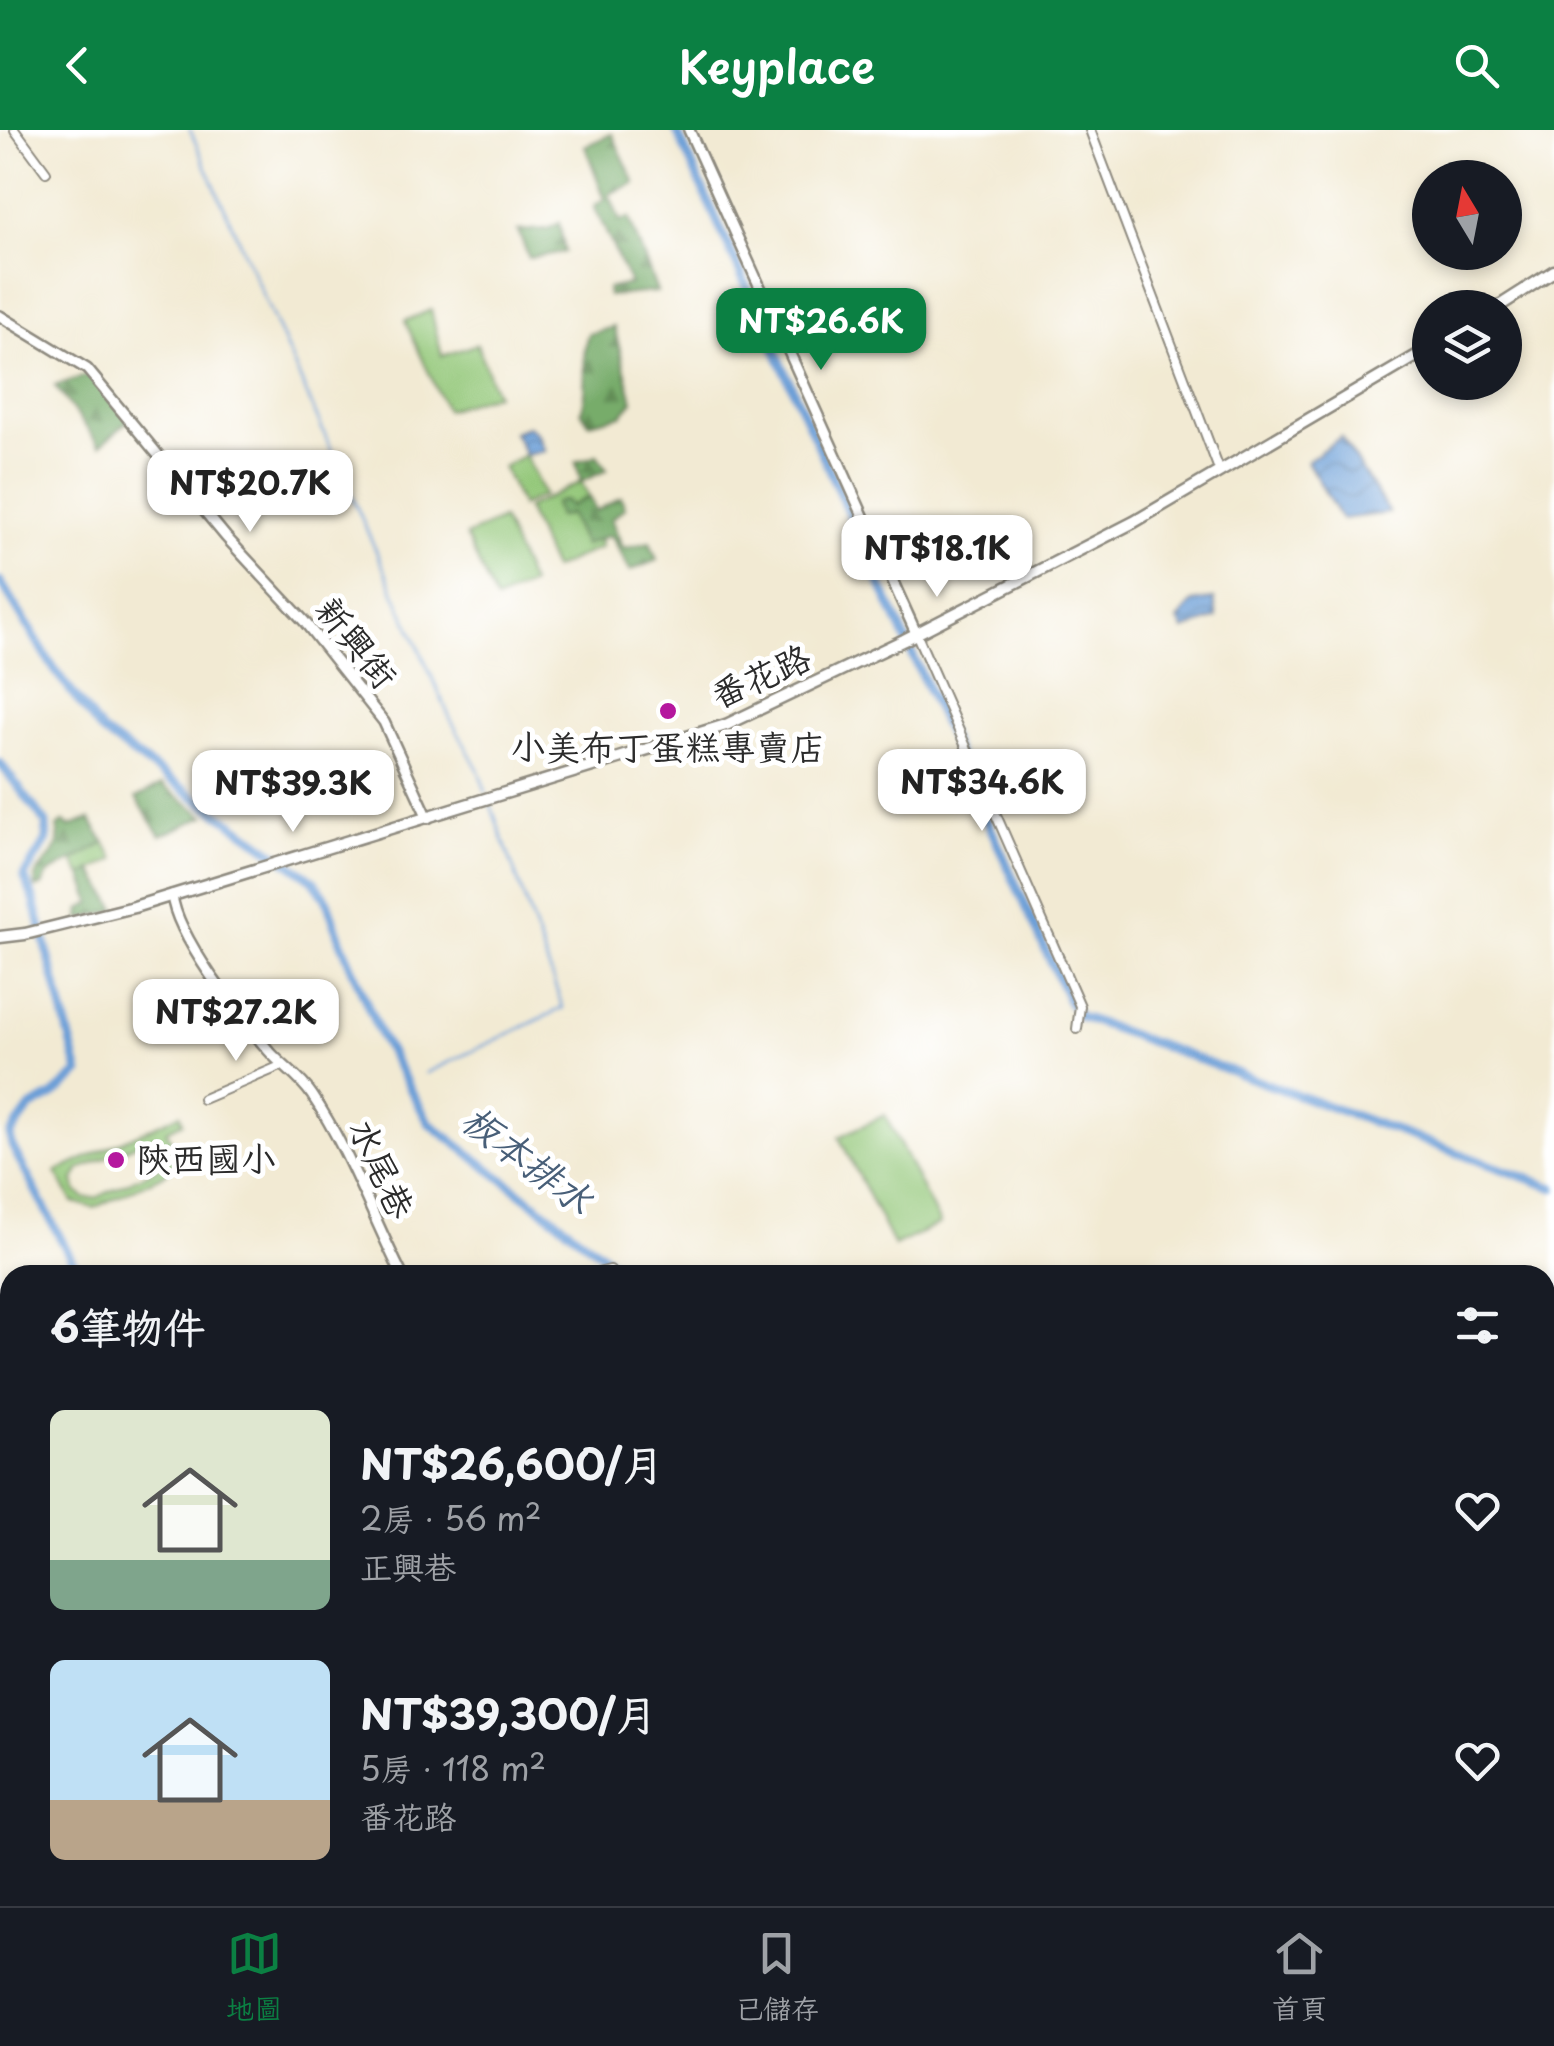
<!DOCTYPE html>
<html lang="zh-TW">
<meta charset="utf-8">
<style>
:root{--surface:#171b24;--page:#20242c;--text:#f1f3f6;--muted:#9ea1a6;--line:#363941;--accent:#0b8043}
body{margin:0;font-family:"Playpen Sans","LXGW WenKai TC",sans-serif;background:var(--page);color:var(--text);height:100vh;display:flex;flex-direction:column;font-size:38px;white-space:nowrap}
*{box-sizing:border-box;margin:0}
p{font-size:32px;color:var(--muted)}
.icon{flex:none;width:55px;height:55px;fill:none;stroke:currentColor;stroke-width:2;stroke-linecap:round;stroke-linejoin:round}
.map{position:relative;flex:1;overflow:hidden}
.sheet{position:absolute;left:0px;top:1135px;width:1555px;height:642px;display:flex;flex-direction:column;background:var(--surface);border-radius:30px 30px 0 0;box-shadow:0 5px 15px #0003}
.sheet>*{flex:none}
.needle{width:65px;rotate:350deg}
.buttons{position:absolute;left:1412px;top:30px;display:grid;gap:20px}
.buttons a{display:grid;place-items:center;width:110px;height:110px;border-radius:50%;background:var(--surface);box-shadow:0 5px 15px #0003;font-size:50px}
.price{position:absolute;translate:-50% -85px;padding:0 22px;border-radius:20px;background:#fff;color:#222;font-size:32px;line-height:65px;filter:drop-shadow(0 2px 5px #0008)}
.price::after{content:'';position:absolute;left:50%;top:60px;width:30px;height:22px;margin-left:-15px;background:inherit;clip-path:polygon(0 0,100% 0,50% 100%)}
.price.selected{background:var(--accent);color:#fff}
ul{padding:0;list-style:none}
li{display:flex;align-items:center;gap:30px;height:250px;padding:0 50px}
li span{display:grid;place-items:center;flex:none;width:280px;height:200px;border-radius:15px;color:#555}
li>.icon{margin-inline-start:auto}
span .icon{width:120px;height:120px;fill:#fffc;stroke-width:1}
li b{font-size:42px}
h2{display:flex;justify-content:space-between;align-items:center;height:120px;padding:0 50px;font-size:42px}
header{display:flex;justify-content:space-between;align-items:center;height:130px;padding:0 50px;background:var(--accent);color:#fff;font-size:45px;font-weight:600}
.tabs{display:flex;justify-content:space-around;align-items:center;height:140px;border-top:2px solid var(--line);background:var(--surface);font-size:28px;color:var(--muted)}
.tabs a{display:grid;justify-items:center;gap:5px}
.tabs .selected{color:var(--accent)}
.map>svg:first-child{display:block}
.grass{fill:#94c87a;stroke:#607a52;stroke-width:2.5;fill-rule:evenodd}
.forest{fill:url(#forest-firs);stroke:#516c4a;stroke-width:2.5}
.water{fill:url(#water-waves);stroke:#4c6581;stroke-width:2.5}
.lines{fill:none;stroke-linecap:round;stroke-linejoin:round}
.stream{stroke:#6c9fd7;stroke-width:2.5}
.canal{stroke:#6c9fd7;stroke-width:9}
.minor-casing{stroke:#8e8a7f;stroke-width:12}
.tertiary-casing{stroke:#8e8a7f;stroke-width:14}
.secondary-casing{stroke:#8e8a7f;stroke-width:15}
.minor{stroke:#fff;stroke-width:8}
.tertiary{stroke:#fff;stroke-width:9}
.secondary{stroke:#fff;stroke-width:10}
.poi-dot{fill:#b5179e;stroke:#fff;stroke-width:4}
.labels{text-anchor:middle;stroke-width:10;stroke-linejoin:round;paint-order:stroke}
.street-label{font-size:35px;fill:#2b2b2b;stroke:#fff}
.poi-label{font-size:35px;fill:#2b2b2b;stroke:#fff}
.water-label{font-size:38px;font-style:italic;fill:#485f78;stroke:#fff}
</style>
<header><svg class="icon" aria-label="back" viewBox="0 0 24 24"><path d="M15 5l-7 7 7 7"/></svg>Keyplace<svg class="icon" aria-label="search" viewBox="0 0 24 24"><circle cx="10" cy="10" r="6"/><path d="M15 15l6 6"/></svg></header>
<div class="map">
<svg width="1554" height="1776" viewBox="0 0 1554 1776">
<defs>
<pattern id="forest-firs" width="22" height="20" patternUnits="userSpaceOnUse" patternTransform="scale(2.5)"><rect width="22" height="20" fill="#77ac6a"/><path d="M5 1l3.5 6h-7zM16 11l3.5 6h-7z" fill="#628c57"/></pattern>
<pattern id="water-waves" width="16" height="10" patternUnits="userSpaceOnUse" patternTransform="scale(2.5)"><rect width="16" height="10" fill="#6c9fd7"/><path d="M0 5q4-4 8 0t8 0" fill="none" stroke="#5982af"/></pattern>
</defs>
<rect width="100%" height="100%" fill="#fff"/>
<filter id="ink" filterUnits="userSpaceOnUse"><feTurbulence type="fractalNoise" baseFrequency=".01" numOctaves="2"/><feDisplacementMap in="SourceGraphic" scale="20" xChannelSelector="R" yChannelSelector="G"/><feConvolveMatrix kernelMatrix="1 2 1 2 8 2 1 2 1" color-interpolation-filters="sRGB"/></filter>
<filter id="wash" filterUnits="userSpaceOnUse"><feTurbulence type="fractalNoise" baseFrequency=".0048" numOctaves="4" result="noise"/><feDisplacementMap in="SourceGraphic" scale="40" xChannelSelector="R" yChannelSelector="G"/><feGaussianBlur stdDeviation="2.25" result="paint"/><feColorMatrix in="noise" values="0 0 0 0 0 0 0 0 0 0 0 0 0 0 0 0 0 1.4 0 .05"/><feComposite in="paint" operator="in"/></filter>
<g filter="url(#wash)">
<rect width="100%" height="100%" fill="#f2ead3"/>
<path class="grass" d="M431,180l11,46 35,-12 19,50 -50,16 -41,-89z
M525,325l19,40 -23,11 -18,-39z
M581,352l8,15 -19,9 -1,7 15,32 15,-6 2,8 -48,22 -27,-61z
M502,389l29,65 -35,17 -30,-65z
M105,713l10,16 -33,17 -9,-15z
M180,984l3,8 -17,8 13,26 -12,17 -73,35 -21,-6 -17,-30zM155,1006l14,9v13l-5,7 -68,33h-11l-9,-7 -2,-11 6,-11z
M885,985l55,109 -46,22 -55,-109z"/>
<path class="forest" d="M612,4l23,49 -26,11 11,27 9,-3 28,74 -49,4 -1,-7 23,-5 -36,-78 11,-7 -20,-53z
M559,93l6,29 -36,6 -11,-27 29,-2z
M614,197l19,74 -11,14 -33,8 -8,-12c10,-22 -2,-51 7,-77z
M93,243l37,46 -30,27 -45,-60z
M597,325l10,15 -26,12 -5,-20z
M589,367l7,14 25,-14 4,11 -14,11 12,29 27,-6 7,18 -27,11 -20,-36 -26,10 -15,-31 -11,3 -4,-14 11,-3 5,6z
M162,655l43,31 -44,20 -25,-38z
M90,689l15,24 -57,31 -5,11 -7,3 -1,-11c10,-18 29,-26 22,-50l7,-5 5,5z
M92,740l25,40 -37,9 1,-10 11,-6 -10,-27z"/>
<path class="water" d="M528,296l9,7 8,18 -20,4 -11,-23z
M1341,307l48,76 -48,6 -34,-58z
M1214,469l3,19 -33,12 -6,-10 15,-18z"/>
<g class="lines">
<path class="stream" d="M190,0l260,588 28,51 8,23
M426,943l137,-65 -74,-208"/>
<path class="canal" d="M676,0l392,870 11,16 475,172
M0,451l54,88 48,63 211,148 13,18 15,44 39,93 49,88 200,152
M0,633l46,60 1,17 -23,36 10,24 45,173 -25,22 -24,13 -20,27 2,11 62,118 17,11
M1545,1652l9,7
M606,1776l1,-8"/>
</g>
</g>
<g filter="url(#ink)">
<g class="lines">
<g class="minor-casing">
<path id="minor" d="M15,0l31,42
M1090,0l130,342
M916,503l164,373 -3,23
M203,969l80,-34
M590,1145l20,-5
M0,1174l10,8
M0,1587l10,-3
M0,1656l10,-13
M375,1768l4,8
M1210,1768l3,8
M876,1776l28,-8"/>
</g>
<g class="tertiary-casing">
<path id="tertiary" d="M689,0l227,503
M0,186l87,53 139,168 78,84 80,101 44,96
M172,765c4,41 68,123 97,156 13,15 32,27 43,44 37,55 60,121 90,180
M0,1601l10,11
M146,1768l6,8
M851,1768l3,8"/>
</g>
<g class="secondary-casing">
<path id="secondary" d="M1496,178l58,-37
M0,807l25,-3 109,-27 592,-182 178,-85 230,-118 296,-174"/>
</g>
<use href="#minor" class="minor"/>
<use href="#tertiary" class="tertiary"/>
<use href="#secondary" class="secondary"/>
</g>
</g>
<g class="poi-dot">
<circle cx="668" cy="581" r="10"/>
<circle cx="116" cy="1030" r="10"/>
</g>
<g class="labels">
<g class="street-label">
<text transform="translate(356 513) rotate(51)" y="12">新興街</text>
<text transform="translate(761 547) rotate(-24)" y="12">番花路</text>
<text transform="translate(381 1039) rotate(65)" y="12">水尾巷</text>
</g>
<g class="poi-label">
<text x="668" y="630">小美布丁蛋糕專賣店</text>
<text x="136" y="1042" text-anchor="start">陝西國小</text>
</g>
<g class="water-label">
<text transform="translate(527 1030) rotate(37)" y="13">板本排水</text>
</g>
</g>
</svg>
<div class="buttons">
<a><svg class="needle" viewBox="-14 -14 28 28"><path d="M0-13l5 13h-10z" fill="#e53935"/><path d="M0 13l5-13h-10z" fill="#9ea1a6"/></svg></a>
<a><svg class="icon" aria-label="layers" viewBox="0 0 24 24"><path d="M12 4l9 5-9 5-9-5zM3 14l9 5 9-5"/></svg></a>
</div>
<b class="price selected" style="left:821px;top:243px">NT$26.6K</b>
<b class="price" style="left:250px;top:405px">NT$20.7K</b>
<b class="price" style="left:937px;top:470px">NT$18.1K</b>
<b class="price" style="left:982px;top:704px">NT$34.6K</b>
<b class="price" style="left:293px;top:705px">NT$39.3K</b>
<b class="price" style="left:236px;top:934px">NT$27.2K</b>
<section class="sheet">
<h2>6筆物件<svg class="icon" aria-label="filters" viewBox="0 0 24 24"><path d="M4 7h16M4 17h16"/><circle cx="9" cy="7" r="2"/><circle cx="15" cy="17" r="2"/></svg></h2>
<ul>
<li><span style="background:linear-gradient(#dfe7d0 75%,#7fa58c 0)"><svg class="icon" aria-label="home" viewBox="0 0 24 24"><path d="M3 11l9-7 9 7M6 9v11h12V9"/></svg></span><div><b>NT$26,600/月</b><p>2房 · 56 m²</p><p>正興巷</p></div><svg class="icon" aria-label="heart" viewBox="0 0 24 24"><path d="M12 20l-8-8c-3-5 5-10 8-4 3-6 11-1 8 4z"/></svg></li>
<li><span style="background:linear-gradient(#bfe0f5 70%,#b9a48a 0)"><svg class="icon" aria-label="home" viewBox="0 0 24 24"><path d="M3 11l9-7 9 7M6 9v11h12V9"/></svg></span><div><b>NT$39,300/月</b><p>5房 · 118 m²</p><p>番花路</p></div><svg class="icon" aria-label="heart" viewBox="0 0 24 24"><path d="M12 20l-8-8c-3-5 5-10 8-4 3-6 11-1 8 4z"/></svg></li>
</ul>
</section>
</div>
<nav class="tabs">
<a class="selected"><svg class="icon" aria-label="map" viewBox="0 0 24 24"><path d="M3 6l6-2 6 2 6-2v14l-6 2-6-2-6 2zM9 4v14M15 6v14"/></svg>地圖</a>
<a><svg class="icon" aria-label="saved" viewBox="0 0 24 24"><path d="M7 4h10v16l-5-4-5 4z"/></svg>已儲存</a>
<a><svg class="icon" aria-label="home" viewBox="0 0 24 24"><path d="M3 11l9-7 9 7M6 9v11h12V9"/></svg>首頁</a>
</nav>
